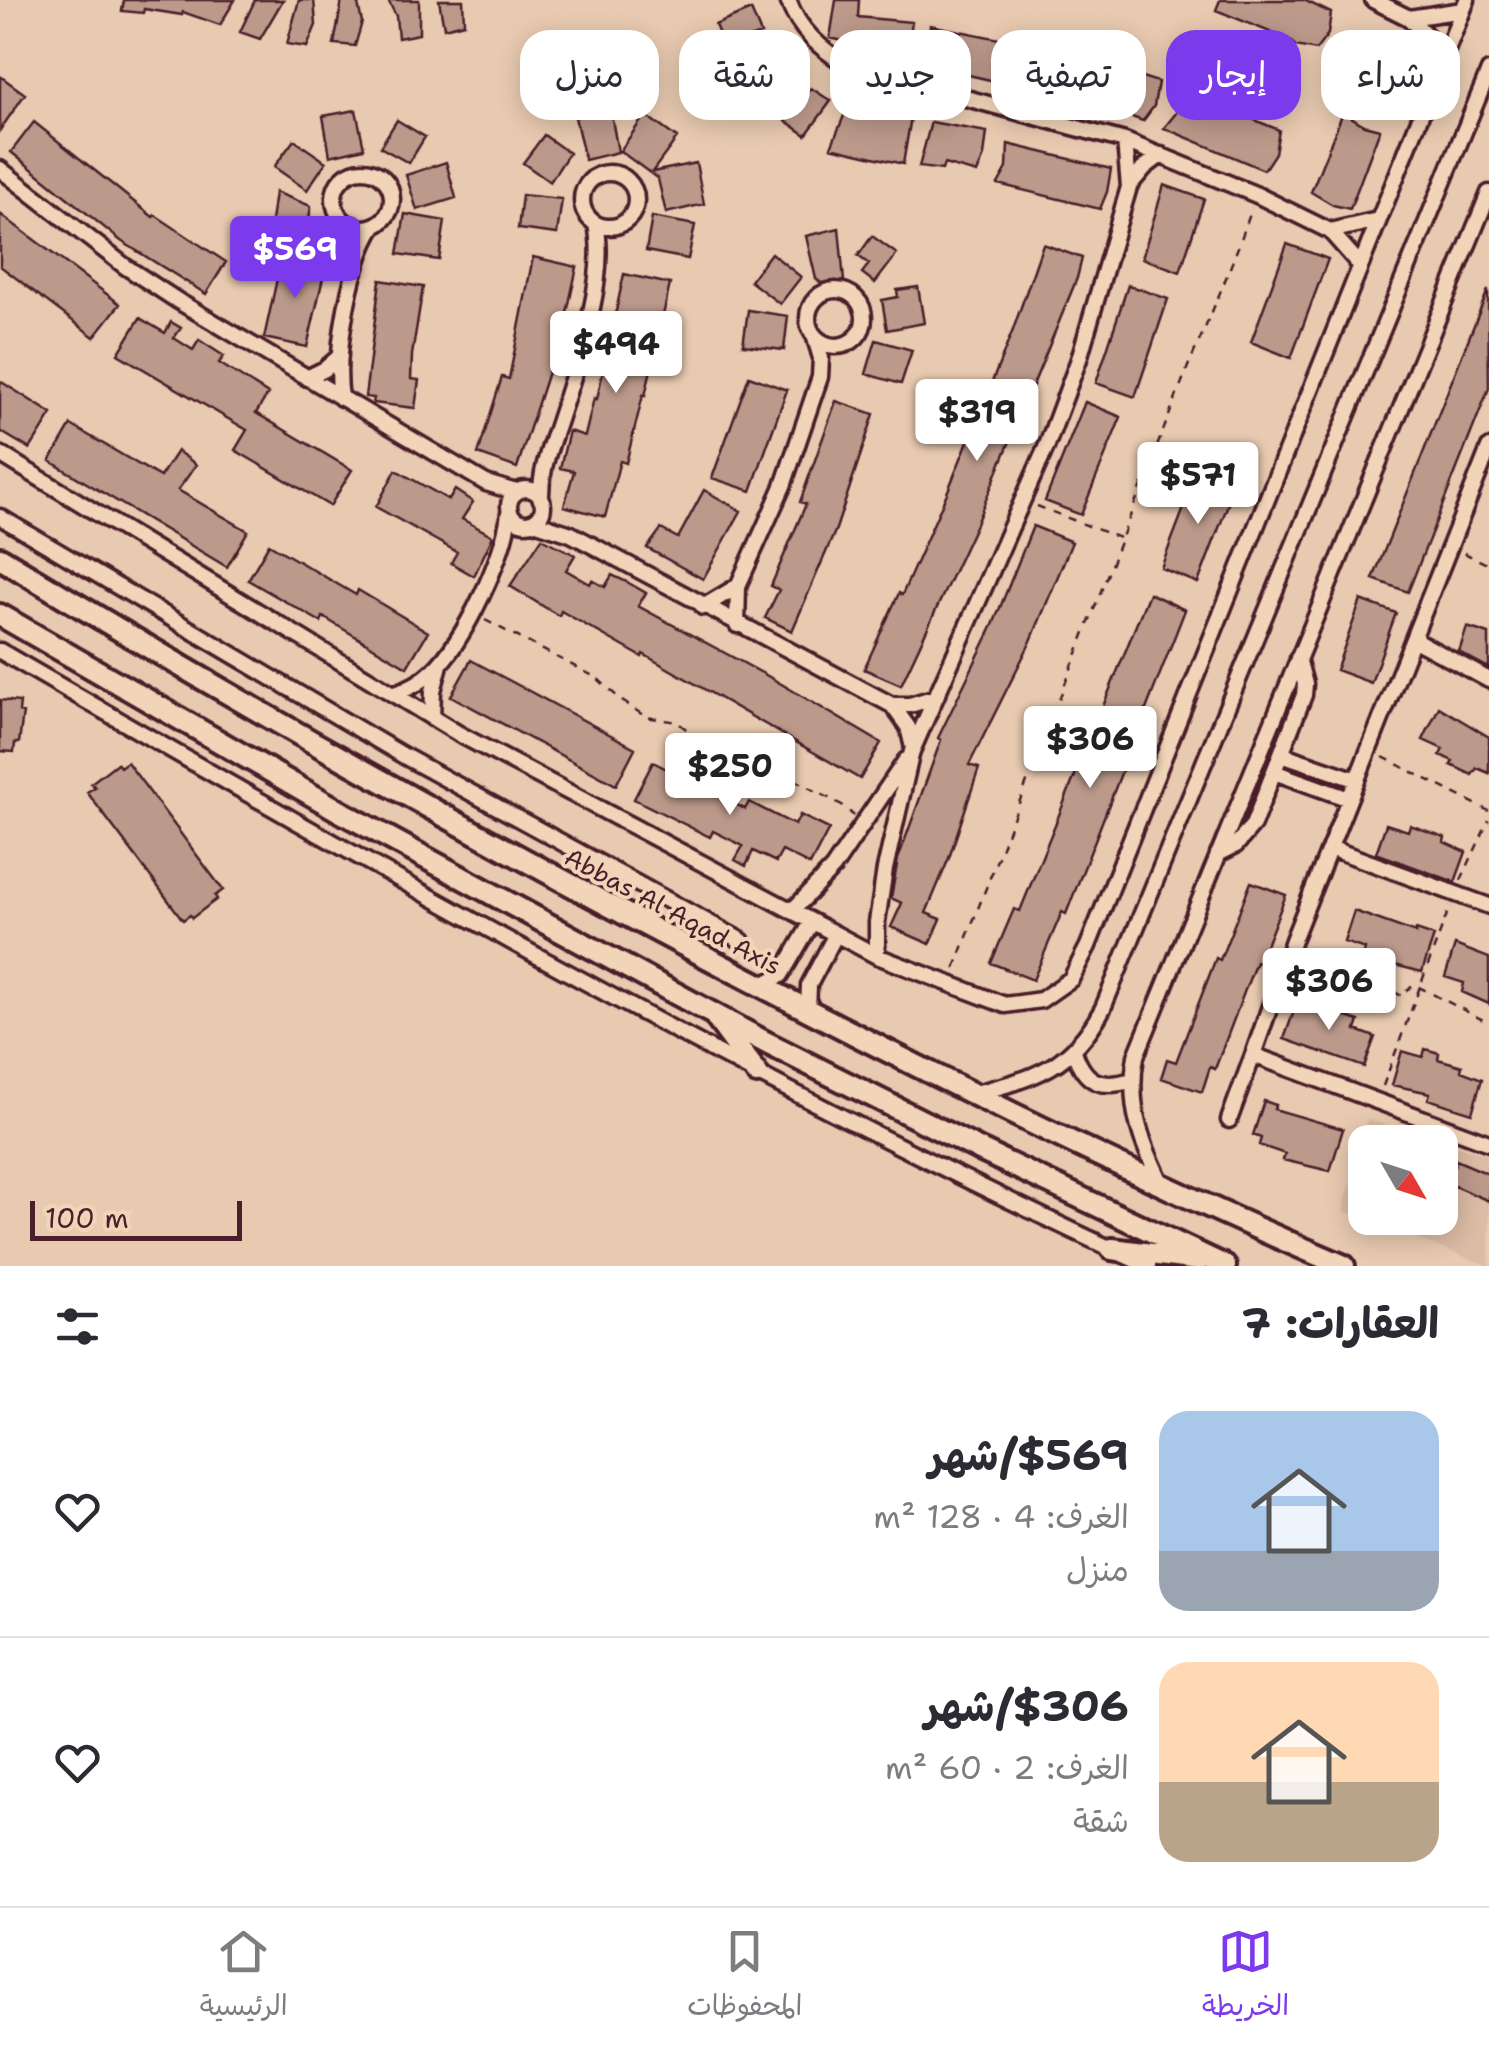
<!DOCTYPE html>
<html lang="ar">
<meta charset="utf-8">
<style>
:root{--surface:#fff;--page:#f2f2f3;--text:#2b2b33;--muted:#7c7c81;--line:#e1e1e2;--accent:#7c3aed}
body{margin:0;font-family:"Shantell Sans","Playpen Sans Arabic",sans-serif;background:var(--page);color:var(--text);direction:rtl;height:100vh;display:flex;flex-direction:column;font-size:38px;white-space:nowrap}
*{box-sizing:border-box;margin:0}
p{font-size:32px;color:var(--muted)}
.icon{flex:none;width:55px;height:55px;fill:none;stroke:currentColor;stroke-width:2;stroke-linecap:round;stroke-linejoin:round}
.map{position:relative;height:1266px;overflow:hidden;direction:ltr}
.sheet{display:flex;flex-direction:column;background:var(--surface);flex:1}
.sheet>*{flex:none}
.guide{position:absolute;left:30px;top:30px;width:1430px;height:90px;direction:rtl;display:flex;gap:20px}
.needle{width:65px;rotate:129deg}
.controls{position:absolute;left:1348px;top:1125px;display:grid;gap:20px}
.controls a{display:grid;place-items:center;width:110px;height:110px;border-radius:20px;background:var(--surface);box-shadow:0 5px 25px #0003;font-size:50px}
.scale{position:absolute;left:30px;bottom:25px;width:212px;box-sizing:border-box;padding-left:10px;border:5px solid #4a1f2b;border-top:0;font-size:28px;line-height:35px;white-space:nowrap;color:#4a1f2b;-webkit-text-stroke:8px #f2d5b8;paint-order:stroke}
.price{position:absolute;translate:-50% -85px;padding:0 22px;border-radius:10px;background:#fff;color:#222;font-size:32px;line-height:65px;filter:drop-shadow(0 2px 5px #0008)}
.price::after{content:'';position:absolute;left:50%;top:60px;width:30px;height:22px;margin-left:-15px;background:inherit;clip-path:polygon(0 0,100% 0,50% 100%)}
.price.selected{background:var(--accent);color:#fff}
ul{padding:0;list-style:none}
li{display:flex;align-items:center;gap:30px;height:250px;padding:0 50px}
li+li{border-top:2px solid var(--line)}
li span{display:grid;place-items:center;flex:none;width:280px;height:200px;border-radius:30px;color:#555}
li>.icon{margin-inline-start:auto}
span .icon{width:120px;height:120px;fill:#fffc;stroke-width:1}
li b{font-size:42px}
h2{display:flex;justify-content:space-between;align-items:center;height:120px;padding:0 50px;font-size:42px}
.pill{padding:0 35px;border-radius:30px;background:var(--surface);box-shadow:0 5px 25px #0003;font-size:35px;line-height:90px}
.pill.selected{background:var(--accent);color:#fff}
.tab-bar{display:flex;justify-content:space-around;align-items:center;height:140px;border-top:2px solid var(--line);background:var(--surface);font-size:28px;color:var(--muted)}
.tab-bar a{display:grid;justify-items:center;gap:5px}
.tab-bar .selected{color:var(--accent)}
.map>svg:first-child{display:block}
.built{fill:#dbbca5;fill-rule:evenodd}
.building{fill:#bc9a8b;stroke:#4a1f2b;stroke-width:2.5}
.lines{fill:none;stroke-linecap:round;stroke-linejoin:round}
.street-casing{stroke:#4a1f2b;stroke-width:21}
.secondary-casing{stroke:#4a1f2b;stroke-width:28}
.path{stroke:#4a1f2b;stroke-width:2.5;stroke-dasharray:8 8;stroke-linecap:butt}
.street{stroke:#f2d5b8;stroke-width:14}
.secondary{stroke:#f2d5b8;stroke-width:20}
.labels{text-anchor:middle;stroke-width:8;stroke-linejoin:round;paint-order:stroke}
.street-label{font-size:25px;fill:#4a1f2b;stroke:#f2d5b8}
</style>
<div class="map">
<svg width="1489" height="1266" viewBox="0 0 1489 1266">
<rect width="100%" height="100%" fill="#e8cab0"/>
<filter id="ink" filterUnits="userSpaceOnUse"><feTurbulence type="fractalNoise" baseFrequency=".01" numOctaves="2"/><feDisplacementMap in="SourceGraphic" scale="20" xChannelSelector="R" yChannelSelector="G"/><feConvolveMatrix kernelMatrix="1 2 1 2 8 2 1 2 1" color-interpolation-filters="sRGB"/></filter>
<g filter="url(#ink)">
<path class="built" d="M1367,1120l122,35v111l-146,-55zM1365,1142h75v76h-75z"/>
<path class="building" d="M124,0h111l-15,25 -37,-13 -1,3 -38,-6 -1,4 -21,-2z
M255,0h28l-23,39 -20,-7z
M299,0h15l2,25 -9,22 -20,-3z
M342,0h15l5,22 -7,24 -21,-2z
M388,0h31v34l-21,4 -2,-22z
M439,0h24l1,23 -20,5z
M836,0h23l-1,17 54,5 -7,40 -36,-6 -3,-5 -6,7 -4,-1v-13l-26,-6z
M1220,0h84l27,13 -3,21 -12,16 -21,-4 -3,-5 -76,-31z
M751,10l10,24 -37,12 -9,-21z
M930,25l134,27 94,30 -4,24 -11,15 -115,-40 -3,7 -100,-23z
M1374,40l38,21 -18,44 -20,-1 -21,-12z
M774,45l4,15 11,4 -39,23 -12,-14z
M0,76l25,18 -25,36z
M811,88l20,13 -25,34 -23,-16z
M1180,89l99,41 -4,23 -11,17 -100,-42 12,-15z
M848,106l37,10 1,-3 25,4 -8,47 -72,-17z
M610,108l8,44 -33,8 -10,-43z
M356,110l8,38 -34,8 -7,-40z
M1343,112l21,13 16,4 -30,80 -17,-4 -22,-13z
M645,115l32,23 -25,34 44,-9 8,41 -38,9 -8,-34 -38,-28z
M397,120l28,17 -16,26 -29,-16z
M34,122l119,95 2,-2 71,47 -20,32 -85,-53 -110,-89z
M931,122l56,10 -3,24 -7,17 -33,-9 -2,6 -23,-3z
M544,135l25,18 -19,29 -27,-19z
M294,140l32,22 -19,28 -33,-23z
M1008,144l103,25 -4,23 -7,17 -102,-25 9,-16z
M446,162l10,36 -39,12 -11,-35z
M1164,185l40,14 -24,73 -38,-14z
M275,192l36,14 -4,26 -20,2 -17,-5z
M522,195l40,4 -5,35 -39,-5z
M0,214l120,90 -26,33 -94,-71z
M405,214l40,7 -6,39 -41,-6z
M652,217l43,8 -7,34 -42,-8z
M839,228l5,53 -23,2 -5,-4 -10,-43z
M872,236l25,18 -22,29 -13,-10 7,-9 -11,-8z
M1043,244l39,14 -5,20 -101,246 -75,161 -37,-16 35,-76 3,2 45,-102 66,-163z
M1287,244l41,15 -37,99 -40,-16z
M771,253l30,24 -21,27 -30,-23z
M282,256l44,9 -19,82 -43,-9z
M533,257l44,10 -23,106 -6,-1 -31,96 -39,-14 24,-77 7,2z
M624,274l46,10 -25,112 -2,-1 -17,68 -6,-2 -15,56 -41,-11 10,-35 -14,-3 9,-37 16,5 9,-38 3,1z
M380,280l43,7 -11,68 -1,24 8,1 -4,28 -42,-5 1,-5 -9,-1z
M1128,285l40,14 -33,98 -39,-14z
M918,287l6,36 -37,7 -5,-30 16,-3 -1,-7z
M1488,290l1,98 -81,204 -35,-13z
M748,310l40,6 -4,34 -41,-5z
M140,318l25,15 6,-11 10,6 -7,10 19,12 6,-10 25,16 -5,7 49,31 -12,19 96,57 -22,36 -95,-56 12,-20 -129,-76z
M876,340l36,10 -11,34 -35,-10z
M749,376l38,14 -36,101 -39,-13z
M0,381l52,33 -22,35 -30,-18z
M836,401l38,13 -38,115 -44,102 -27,-13 14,-28 -8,-4 35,-82 -6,-2z
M1085,402l36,15 -40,98 -36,-14z
M71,425l89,52 17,-26 13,9 6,5 -18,25 70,41 -21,36 -177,-106z
M1199,469l36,17 -37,97 -37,-15z
M396,470l53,30 6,-10 18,12 -11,17 31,17 -19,40 -23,-13 6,-11 -81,-45z
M704,490l37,21 -38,68 -56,-31 14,-19 17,9z
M1033,526l39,16 -41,99 -62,124 10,3 -30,90 -23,55 15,6 -11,25 -39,-17 11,-24 -11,-5 7,-39 43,-119 -3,-2 55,-113z
M542,538l33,17 -9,15 24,14 2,-4 13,7 7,-12 15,7 19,11 -8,13 135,73 108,64 -21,36 -182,-105 -35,-20 -1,3 -81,-46 -2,5 -49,-30z
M269,544l87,51 2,-5 70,42 -21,35 -84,-50 -2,5 -73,-42z
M1149,593l36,17 -119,304 -4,-2 -29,68 -42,-17 23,-54 6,2z
M1361,600l35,13 -25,70 -35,-13z
M1467,627l22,7v34l-30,-16z
M471,660l164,88 -19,37 -165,-89z
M0,700l20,2 -1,10 4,1 -4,30h-4l-1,9 -14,-1z
M1439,707l50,30v36l-12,-5 -5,7 -21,-10 2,-4 -13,-6 3,-6 -20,-9z
M127,762l96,128 -8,6 2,3 -25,19 -2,-3 -7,5 -96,-128 8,-5 -4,-4 26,-20 3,4z
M653,762l92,47 4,-7 46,23 5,-10 29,14 -19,36 -28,-14 -6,11 -23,-11 -7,15 -11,-6 8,-14 -30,-15 -3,6 -76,-38z
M1386,824l22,7 2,-6 35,12 -1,5 22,10 -11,30 -79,-29z
M1251,882l35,13 -27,68 -3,-1 -11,28 -30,79 -5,-2 -8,25 -41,-14 6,-19 9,3 40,-104 4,2z
M1354,911l62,22v-3l18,6 -12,36 -59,-15 2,-8 -21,-7z
M1455,945l34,13v46l-27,-12 2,-9 -19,-6z
M1316,995l11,4 -2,4 12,5 -2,5 24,8 -3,9 19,7 -11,30 -80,-28 12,-34 15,5z
M1425,1049l14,4 -1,6 24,7 -1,5 21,8 -10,34 -44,-14 2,-6 -38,-8 10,-34 21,6z
M1264,1101l12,4 -2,4 69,20 -13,42 -47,-11 2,-6 -26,-9 2,-7 -8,-3z
M1440,1160l14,6 2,-6 33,14v27l-49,-21z"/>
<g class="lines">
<g class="street-casing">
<path id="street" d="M788,0c11,31 33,49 60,66l277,75 132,54 73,36 30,34
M1373,0l36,18 37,37
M1409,18l54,-8
M0,169l126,98 52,34 308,182 30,9
M334 199a29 29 0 1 1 58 0a29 29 0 1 1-58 0Z
M582 200a27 27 0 1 1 54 0a27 27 0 1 1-54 0Z
M1129,186l16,-19 16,-12
M1330,231l48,-11
M808 318a28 28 0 1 1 56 0a28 28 0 1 1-56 0Z
M307,378l18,-9 15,-13
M341,398c-7,-44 9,-136 34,-173
M1489,448l-196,492 -40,115 236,88
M0,454l459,280 418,222 128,49 36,-5 30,-21 17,-33 379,-946
M509 506a17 17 0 1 1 34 0a17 17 0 1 1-34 0Z
M541,500c-1,-29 8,-50 17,-77 18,-56 50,-141 38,-199
M0,517l404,239 338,185
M534,522l37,12 321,171 16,22 5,21
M703,607l35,-21
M737,625l1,-39 45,-100 37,-109 1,-19 -7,-23
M1413,639l76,41
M0,651c375,218 754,433 1148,615
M393,694c15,-5 29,-12 40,-23 31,-29 73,-118 76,-159
M892,705h18l26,-8
M432,718l1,-27 7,-26
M1281,754l76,26
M1274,772l75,27
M1330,848l159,58
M1218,854l18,-9 17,-20 51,-130 1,-11 -7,-26
M792,911l41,-43 73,-108
M877,956v-34l8,-53 27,-118 135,-306 32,-86 50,-172 -4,-46
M761,986l20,-11 31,-53
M808,1012l1,-27 27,-51
M1074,1051c10,31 26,39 58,29
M972,1094c62,-16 99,-25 131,-86l386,-937
M1229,1120l24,-65
M1163,1186c-22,-44 -36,-80 -27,-130l353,-863"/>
</g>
<g class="secondary-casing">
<path id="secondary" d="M0,558c226,138 458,268 691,391 214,113 430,222 653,317
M0,615l343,198 422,229 217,109 243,115
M717,1019l40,54
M1112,1249l87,11"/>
</g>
<path class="path" d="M1037,506l85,33
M1464,553l25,12
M485,620l112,58 25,23 24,16 31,5 33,25 68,24 64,34 12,11
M1383,757l106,54
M1461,880l28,-60
M1308,948l94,48 11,-12 76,39
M955,968l234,-604c23,-51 45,-103 63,-156
M1383,1086l67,-180"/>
<use href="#street" class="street"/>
<use href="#secondary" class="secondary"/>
</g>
</g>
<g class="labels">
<g class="street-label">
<text transform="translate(673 911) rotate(28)" y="9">Abbas Al Aqad Axis</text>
</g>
</g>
</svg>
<div class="controls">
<a><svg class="needle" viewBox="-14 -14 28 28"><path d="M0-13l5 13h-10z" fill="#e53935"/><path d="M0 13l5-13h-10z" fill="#7c7c81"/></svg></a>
</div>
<div class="scale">100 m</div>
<b class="price selected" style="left:295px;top:301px">$569</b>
<b class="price" style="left:616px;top:396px">$494</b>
<b class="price" style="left:977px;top:464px">$319</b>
<b class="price" style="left:1198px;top:527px">$571</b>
<b class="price" style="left:1090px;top:791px">$306</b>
<b class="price" style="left:730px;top:818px">$250</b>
<b class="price" style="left:1329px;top:1033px">$306</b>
<div class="guide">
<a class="pill">شراء</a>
<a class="pill selected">إيجار</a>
<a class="pill">تصفية</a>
<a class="pill">جديد</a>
<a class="pill">شقة</a>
<a class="pill">منزل</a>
</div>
</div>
<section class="sheet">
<h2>العقارات: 7<svg class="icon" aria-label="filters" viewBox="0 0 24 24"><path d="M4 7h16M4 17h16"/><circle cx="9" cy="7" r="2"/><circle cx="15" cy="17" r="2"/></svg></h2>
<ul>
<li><span style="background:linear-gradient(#a9c7e8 70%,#9aa5b1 0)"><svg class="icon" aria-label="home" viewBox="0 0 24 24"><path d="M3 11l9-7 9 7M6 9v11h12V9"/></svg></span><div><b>$569/شهر</b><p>الغرف: 4 · 128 m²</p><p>منزل</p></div><svg class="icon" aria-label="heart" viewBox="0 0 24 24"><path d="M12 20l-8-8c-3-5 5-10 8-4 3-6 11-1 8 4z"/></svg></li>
<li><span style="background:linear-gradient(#ffd9b3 60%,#b9a48a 0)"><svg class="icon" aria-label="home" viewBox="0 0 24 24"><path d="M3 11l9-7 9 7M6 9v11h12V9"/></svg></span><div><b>$306/شهر</b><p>الغرف: 2 · 60 m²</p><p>شقة</p></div><svg class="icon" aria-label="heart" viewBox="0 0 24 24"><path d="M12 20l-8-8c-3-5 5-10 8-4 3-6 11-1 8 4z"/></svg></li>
</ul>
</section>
<nav class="tab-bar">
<a class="selected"><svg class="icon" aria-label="map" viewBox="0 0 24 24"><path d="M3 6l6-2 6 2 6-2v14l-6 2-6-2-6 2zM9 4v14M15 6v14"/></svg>الخريطة</a>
<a><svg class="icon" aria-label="saved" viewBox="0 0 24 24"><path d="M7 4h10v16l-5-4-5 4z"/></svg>المحفوظات</a>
<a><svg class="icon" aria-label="home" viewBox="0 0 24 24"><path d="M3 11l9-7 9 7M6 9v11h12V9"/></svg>الرئيسية</a>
</nav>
